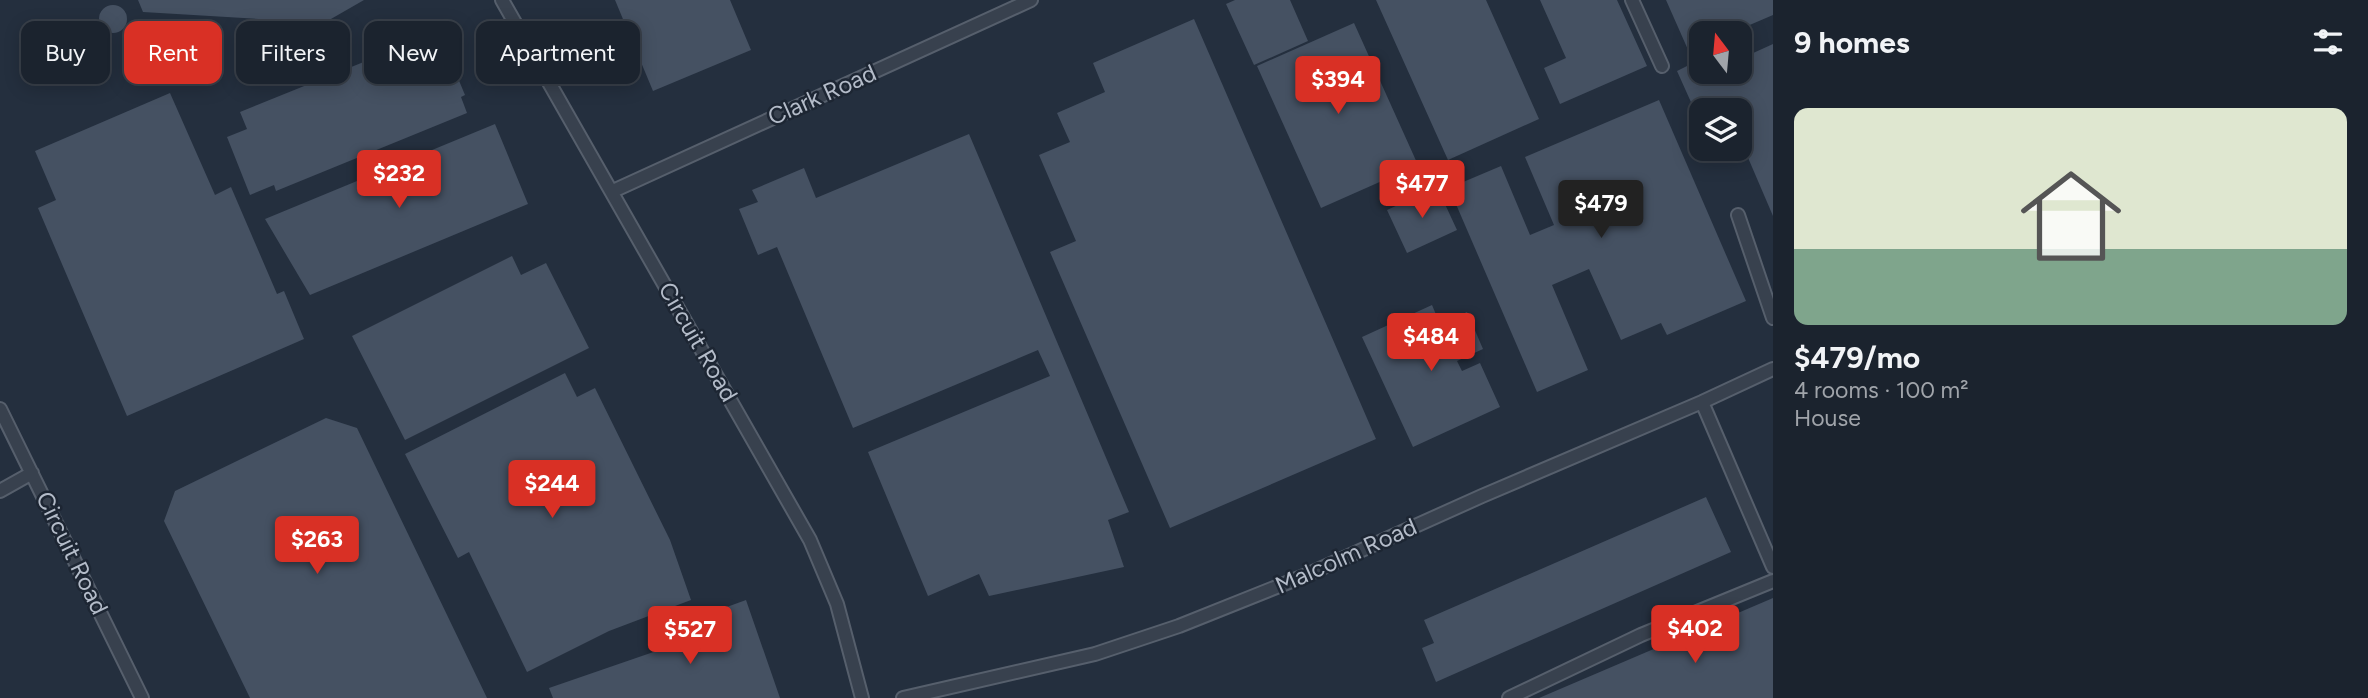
<!DOCTYPE html>
<meta charset="utf-8">
<style>
:root{--surface:#1b232e;--page:#242b36;--text:#f1f3f6;--muted:#a0a4aa;--line:#39404a;--accent:#d93025}
body{margin:0;font-family:Figtree,sans-serif;background:var(--page);color:var(--text);height:100vh;display:flex;flex-direction:column;font-size:26px;white-space:nowrap}
*{box-sizing:border-box;margin:0}
p{font-size:23px;color:var(--muted)}
.icon{flex:none;width:38px;height:38px;fill:none;stroke:currentColor;stroke-width:2;stroke-linecap:round;stroke-linejoin:round}
.map{position:relative;flex:1;overflow:hidden}
.drawer{display:flex;flex-direction:column;background:var(--surface);width:595px}
.drawer>*{flex:none}
.banner{position:absolute;left:21px;top:21px;width:665px;height:63px;display:flex;gap:14px}
.needle{width:46px;rotate:344deg}
.fabs{position:absolute;left:1689px;top:21px;display:grid;gap:14px}
.fabs a{display:grid;place-items:center;width:63px;height:63px;border-radius:14px;background:var(--surface);box-shadow:0 4px 18px #0003,0 0 0 2px var(--line);font-size:35px}
.price{position:absolute;translate:-50% -60px;padding:0 16px;border-radius:7px;background:var(--accent);color:#fff;font-size:23px;line-height:46px;filter:drop-shadow(0 2px 4px #0008)}
.price::after{content:'';position:absolute;left:50%;top:42px;width:21px;height:16px;margin-left:-10px;background:inherit;clip-path:polygon(0 0,100% 0,50% 100%)}
.price.selected{background:#222;color:#fff}
ul{padding:0;list-style:none}
li{display:grid;align-content:center;gap:14px;height:371px;padding:0 21px}
li span{display:grid;place-items:center;height:217px;border-radius:14px;color:#555}
li>.icon{margin-inline-start:auto}
span .icon{width:126px;height:126px;fill:#fffc;stroke-width:1}
li b{font-size:30px}
h2{display:flex;justify-content:space-between;align-items:center;height:84px;padding:0 21px;font-size:30px}
.chip{padding:0 24px;border-radius:14px;background:var(--surface);box-shadow:0 4px 18px #0003,0 0 0 2px var(--line);font-size:24px;line-height:63px}
.chip.selected{background:var(--accent);color:#fff}
main{display:flex;flex:1;min-height:0}
.map>svg:first-child{display:block}
.building{fill:#455162}
.lines{fill:none;stroke-linecap:round;stroke-linejoin:round}
.service-casing{stroke:#565f6c;stroke-width:16}
.service{stroke:#38414e;stroke-width:12}
.labels{text-anchor:middle;stroke-width:5;stroke-linejoin:round;paint-order:stroke}
.street-label{font-size:24px;fill:#b4bcc9;stroke:#1d2633}
</style>
<main>
<div class="map">
<svg width="1773" height="698" viewBox="0 0 1773 698">
<rect width="100%" height="100%" fill="#242f3e"/>
<path class="building" d="M138,0h226l-40,23 -181,-11z
M615,0h115l21,50 -98,41z
M1235,0h55l18,41 -54,24 -28,-61z
M1376,0h110l53,119 -91,41z
M1540,0h77l30,66 -87,38 -16,-36 22,-10z
M1666,0h107v15l-42,18h-30v14l-12,5z
M99 19a14 14 0 1 1 28 0a14 14 0 1 1-28 0Z
M1194,19l182,420 -206,89 -120,-276 26,-11 -37,-86 31,-13 -13,-29 48,-21 -12,-29z
M1354,23l64,142 -97,43 -64,-142z
M433,34l6,16 6,-3 20,48 -4,2 6,16 -191,78 -2,-6 -24,10 -23,-58 20,-8 -7,-17z
M1773,44v172l-33,-77v-29h-13l-4,-9 -4,9h-18v9l-2,1 -22,-49 20,-10 5,13 12,5 -3,-7h29v-13z
M170,93l45,102 16,-8 46,107 7,-3 20,48 -177,77 -89,-208 18,-8 -21,-49z
M1659,100l87,201 -79,34 -6,-12 -40,17 -32,-71 -37,16 36,85 -51,22 -88,-204 52,-22 29,69 24,-10 -29,-68z
M495,124l33,80 -218,91 -45,-76z
M969,134l160,378 -21,8 16,47 -135,29 -10,-22 -51,22 -60,-144 182,-76 -12,-26 -185,78 -76,-181 -19,8 -19,-46 19,-7 -6,-12 52,-22 12,30z
M1437,187l20,43 -50,23 -20,-43z
M512,256l9,19 25,-12 43,85 -184,92 -53,-104z
M1432,305l8,19 27,-12 16,37 -26,12 5,10 18,-8 20,44 -87,40 -51,-110z
M565,373l12,24 18,-9 75,152 21,60 -82,31 -82,41 -58,-120 -11,6 -53,-104z
M326,418l31,10 130,270h-237l-86,-177 11,-30z
M1706,497l25,55 -295,130 -14,-34 12,-5 -10,-23z
M1773,598v100h-234z
M746,600l34,98h-227l-4,-10 148,-51 -6,-17z"/>
<g class="lines">
<g class="service-casing">
<path id="service" d="M502,0l308,540 27,64 25,94
M1632,0l30,66
M613,191l418,-191
M1738,215l35,103
M1702,402l71,165
M0,409l142,289
M0,491l32,-18
M903,698l192,-44 84,-28 125,-50 178,-80 220,-94 71,-33
M1509,698l132,-63 132,-54"/>
</g>
<use href="#service" class="service"/>
</g>
<g class="labels">
<g class="street-label">
<text transform="translate(822 95) rotate(-24)" y="8">Clark Road</text>
<text transform="translate(698 342) rotate(60)" y="8">Circuit Road</text>
<text transform="translate(72 553) rotate(64)" y="8">Circuit Road</text>
<text transform="translate(1346 556) rotate(-24)" y="8">Malcolm Road</text>
</g>
</g>
</svg>
<div class="fabs">
<a><svg class="needle" viewBox="-14 -14 28 28"><path d="M0-13l5 13h-10z" fill="#e53935"/><path d="M0 13l5-13h-10z" fill="#a0a4aa"/></svg></a>
<a><svg class="icon" aria-label="layers" viewBox="0 0 24 24"><path d="M12 4l9 5-9 5-9-5zM3 14l9 5 9-5"/></svg></a>
</div>
<b class="price" style="left:1338px;top:116px">$394</b>
<b class="price" style="left:399px;top:210px">$232</b>
<b class="price" style="left:1422px;top:220px">$477</b>
<b class="price selected" style="left:1601px;top:240px">$479</b>
<b class="price" style="left:1431px;top:373px">$484</b>
<b class="price" style="left:552px;top:520px">$244</b>
<b class="price" style="left:317px;top:576px">$263</b>
<b class="price" style="left:1695px;top:665px">$402</b>
<b class="price" style="left:690px;top:666px">$527</b>
<div class="banner">
<a class="chip">Buy</a>
<a class="chip selected">Rent</a>
<a class="chip">Filters</a>
<a class="chip">New</a>
<a class="chip">Apartment</a>
</div>
</div>
<section class="drawer">
<h2>9 homes<svg class="icon" aria-label="filters" viewBox="0 0 24 24"><path d="M4 7h16M4 17h16"/><circle cx="9" cy="7" r="2"/><circle cx="15" cy="17" r="2"/></svg></h2>
<ul>
<li><span style="background:linear-gradient(#dfe7d0 65%,#7fa58c 0)"><svg class="icon" aria-label="home" viewBox="0 0 24 24"><path d="M3 11l9-7 9 7M6 9v11h12V9"/></svg></span><div><b>$479/mo</b><p>4 rooms · 100 m²</p><p>House</p></div></li>
</ul>
</section>
</main>
